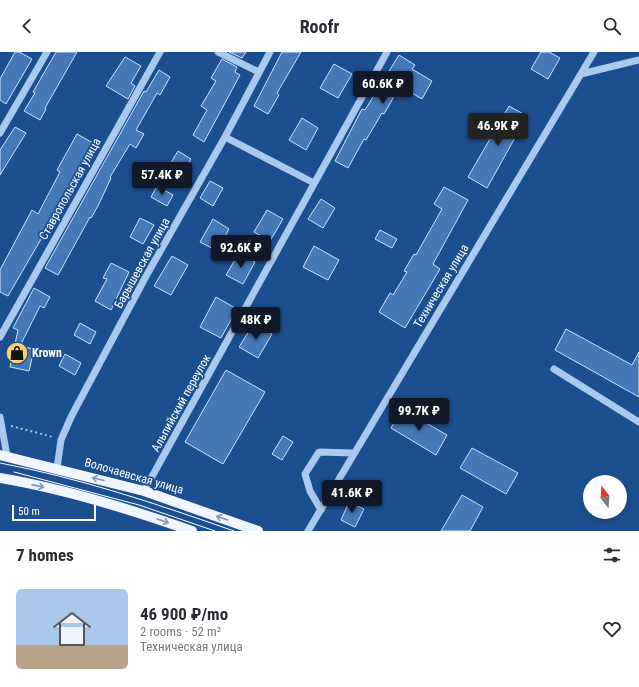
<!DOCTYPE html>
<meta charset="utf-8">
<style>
:root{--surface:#fff;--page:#f7f7f7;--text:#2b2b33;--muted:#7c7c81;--accent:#111827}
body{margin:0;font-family:"Roboto Condensed",sans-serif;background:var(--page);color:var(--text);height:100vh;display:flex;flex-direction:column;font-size:15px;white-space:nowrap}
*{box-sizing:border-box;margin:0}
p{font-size:13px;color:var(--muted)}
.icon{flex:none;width:22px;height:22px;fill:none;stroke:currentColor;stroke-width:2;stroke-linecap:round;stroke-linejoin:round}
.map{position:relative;height:479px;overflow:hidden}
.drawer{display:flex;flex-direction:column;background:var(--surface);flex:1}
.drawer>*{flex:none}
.needle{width:26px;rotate:343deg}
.controls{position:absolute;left:583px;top:423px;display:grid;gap:8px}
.controls a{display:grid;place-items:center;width:44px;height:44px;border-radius:50%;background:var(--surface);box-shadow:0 2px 6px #0003;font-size:20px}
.scale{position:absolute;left:12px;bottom:10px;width:84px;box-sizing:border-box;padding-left:4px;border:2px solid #fff;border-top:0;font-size:11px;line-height:14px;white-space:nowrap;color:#fff;-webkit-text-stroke:3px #1b4f8f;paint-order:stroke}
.price{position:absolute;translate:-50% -34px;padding:0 9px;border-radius:4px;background:var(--accent);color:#fff;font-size:13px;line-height:26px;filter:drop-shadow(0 1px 2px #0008)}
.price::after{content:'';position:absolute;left:50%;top:24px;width:12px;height:9px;margin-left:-6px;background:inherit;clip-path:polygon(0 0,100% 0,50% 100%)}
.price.active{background:#222;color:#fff}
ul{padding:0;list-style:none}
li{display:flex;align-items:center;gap:12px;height:100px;padding:0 16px}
li span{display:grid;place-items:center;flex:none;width:112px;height:80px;border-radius:6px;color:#555}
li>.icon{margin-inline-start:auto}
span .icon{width:48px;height:48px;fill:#fffc;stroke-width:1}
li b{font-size:17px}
h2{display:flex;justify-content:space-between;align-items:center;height:48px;padding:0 16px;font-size:17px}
header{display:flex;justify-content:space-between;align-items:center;height:52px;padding:0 16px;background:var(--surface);font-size:18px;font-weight:700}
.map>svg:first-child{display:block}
.building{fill:#4478b7;stroke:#cfe3fa}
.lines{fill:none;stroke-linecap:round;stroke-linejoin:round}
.path{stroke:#a9c9ee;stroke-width:2;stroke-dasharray:2 3;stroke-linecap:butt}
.minor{stroke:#a9c9ee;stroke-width:7}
.major{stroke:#f0f6ff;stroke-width:10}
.tram{stroke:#fff;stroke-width:1}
.oneway{stroke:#7b9ac1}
.labels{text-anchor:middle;stroke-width:3.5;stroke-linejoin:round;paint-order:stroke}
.street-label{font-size:12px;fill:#fff;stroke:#1b4f8f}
.poi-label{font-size:12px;font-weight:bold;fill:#fff;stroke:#1b4f8f;text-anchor:start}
</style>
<header><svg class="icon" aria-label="back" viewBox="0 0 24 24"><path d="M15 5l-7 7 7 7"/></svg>Roofr<svg class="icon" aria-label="search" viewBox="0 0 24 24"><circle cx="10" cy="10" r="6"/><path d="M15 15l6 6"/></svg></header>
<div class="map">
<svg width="639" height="479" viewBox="0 0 639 479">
<rect width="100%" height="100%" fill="#1b4f8f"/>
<path class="building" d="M15,0h4l13,7 -26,45 -6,-4v-21z
M56,0h21l-32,56 1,1 -6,11 -16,-9 11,-18 -2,-1z
M229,0h17l-4,6z
M282,0h19l-24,41 2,2 -11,19 -14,-8z
M541,0h8l11,6 -12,21 -17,-10z
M399,3l16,10 -3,4 20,12 -10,18 -22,-13 -16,28 -2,-1 -16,27 -2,-1 -16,29 -13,-7 27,-52 3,1z
M125,5l16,9 -10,17 4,3 -7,13 -22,-13z
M222,7l15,8 -2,5 5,3 -36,67 -11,-7 14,-25 -6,-4 15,-25 -5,-3z
M334,12l18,10 -14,24 -18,-10z
M159,18l11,7 -10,18 -3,-2 -21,37 8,4 -8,14 -6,-4 -20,33 1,1 -13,28 -7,12 -1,-1 -32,58 -13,-7 99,-177 2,1z
M509,54l18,10 -40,72 -19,-11z
M302,66l16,10 -12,22 -17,-10z
M15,75l11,6 -26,42v-25z
M77,82l16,9 -14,25h1l-11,23 -61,105 -8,-4v-22l32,-60 6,4 22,-42 -3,-2z
M178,99l13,8 -11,20 -14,-8z
M210,129l13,7 -10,18 -13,-8z
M157,134l16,9 -6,11 -16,-9z
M444,135l24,13 -35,64 7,5 -35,59 -26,-16 11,-19 3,2 14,-23 -3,-1 10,-17 2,1 26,-46 -8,-5z
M321,147l14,9 -12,20 -15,-9z
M267,158l16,9 -13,22 -16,-9z
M140,166l14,7 -11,19 -13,-7z
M213,167l16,10 -12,22 -17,-9z
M380,178l17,9 -5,9 -17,-9z
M314,194l25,14 -11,20 -25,-13z
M239,201l16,9 -12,22 -17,-9z
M172,204l16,9 -17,30 -17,-9z
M111,211l18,9 -18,38 -16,-9 12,-22 -4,-1z
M34,236l16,9 -6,11 -4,-2 -20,40 14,3 -5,22 -19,-4 8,-37 -5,-2z
M216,245l21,12 -16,29 -21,-11z
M80,271l16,9 -6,12 -16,-9z
M254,271l18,11 -14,24 -19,-11z
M566,277l66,36 7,-13v45l-84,-47z
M65,302l16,9 -6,12 -16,-9z
M226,318l39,22 -42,72 -38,-22z
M402,357l45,26 -11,20 -45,-27z
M283,384l10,6 -11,18 -10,-6z
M472,396l46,25 -12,21 -46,-26z
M462,443l21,12 -13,24h-29z
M349,450l15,7 -9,18 -14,-7z"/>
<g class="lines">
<path class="path" d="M11,374l42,11"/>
<path class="minor" d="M218,0l41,20
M581,22l58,-14
M0,81l47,-81
M225,85l89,46
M0,285l160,-285
M554,317l85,53
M0,365l7,39
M57,416l4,-28 10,-23 74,-139 80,-141 45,-85
M144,439l243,-439
M321,458l-11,-19 -5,-17 14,-22 34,1
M308,479l286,-479"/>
<path class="major" d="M0,403l144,36 114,40
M0,426c65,11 130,31 192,53"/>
<path class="tram" d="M0,411c80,15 157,41 234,68
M14,420l125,33 76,26"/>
</g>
<defs><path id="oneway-shaft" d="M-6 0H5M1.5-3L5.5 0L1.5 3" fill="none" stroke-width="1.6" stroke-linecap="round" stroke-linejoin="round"/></defs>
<g class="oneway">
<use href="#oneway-shaft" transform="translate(98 427) rotate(-166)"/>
<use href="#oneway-shaft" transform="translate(38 434) rotate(13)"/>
<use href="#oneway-shaft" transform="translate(222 466) rotate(-161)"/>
<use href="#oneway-shaft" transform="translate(163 469) rotate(19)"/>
</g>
<defs>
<g id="shop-disc" transform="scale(1.15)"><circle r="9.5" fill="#ffd166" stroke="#1b4f8f"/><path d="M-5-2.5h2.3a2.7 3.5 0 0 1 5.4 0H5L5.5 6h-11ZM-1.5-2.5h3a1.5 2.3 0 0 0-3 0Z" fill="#111"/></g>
</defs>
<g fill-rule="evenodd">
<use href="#shop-disc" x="17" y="301"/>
</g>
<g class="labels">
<g class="street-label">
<text transform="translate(70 137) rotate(-61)" y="4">Ставропольская улица</text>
<text transform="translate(142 211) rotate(-61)" y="4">Барышевская улица</text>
<text transform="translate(441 234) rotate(-59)" y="4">Техническая улица</text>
<text transform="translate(181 351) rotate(-61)" y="4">Альпийский переулок</text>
<text transform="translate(134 424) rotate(16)" y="4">Волочаевская улица</text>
</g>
<g class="poi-label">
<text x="32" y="305">Krown</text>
</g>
</g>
</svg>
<div class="controls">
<a><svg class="needle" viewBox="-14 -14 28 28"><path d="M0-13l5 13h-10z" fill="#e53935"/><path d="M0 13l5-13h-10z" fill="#7c7c81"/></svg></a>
</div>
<div class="scale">50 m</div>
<b class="price" style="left:383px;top:53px">60.6K ₽</b>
<b class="price active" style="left:498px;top:95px">46.9K ₽</b>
<b class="price" style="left:162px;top:144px">57.4K ₽</b>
<b class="price" style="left:241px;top:217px">92.6K ₽</b>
<b class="price" style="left:256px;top:289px">48K ₽</b>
<b class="price" style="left:419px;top:380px">99.7K ₽</b>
<b class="price" style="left:352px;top:462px">41.6K ₽</b>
</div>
<section class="drawer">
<h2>7 homes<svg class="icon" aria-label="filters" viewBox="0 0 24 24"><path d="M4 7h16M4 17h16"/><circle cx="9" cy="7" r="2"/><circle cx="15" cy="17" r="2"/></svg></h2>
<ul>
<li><span style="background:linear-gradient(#a9c7e8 70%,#b9a48a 0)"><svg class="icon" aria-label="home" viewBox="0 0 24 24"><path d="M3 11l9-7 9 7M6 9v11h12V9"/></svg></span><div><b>46 900 ₽/mo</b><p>2 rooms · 52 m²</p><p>Техническая улица</p></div><svg class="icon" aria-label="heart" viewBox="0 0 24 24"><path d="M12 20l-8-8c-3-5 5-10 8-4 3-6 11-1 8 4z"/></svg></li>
</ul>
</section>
